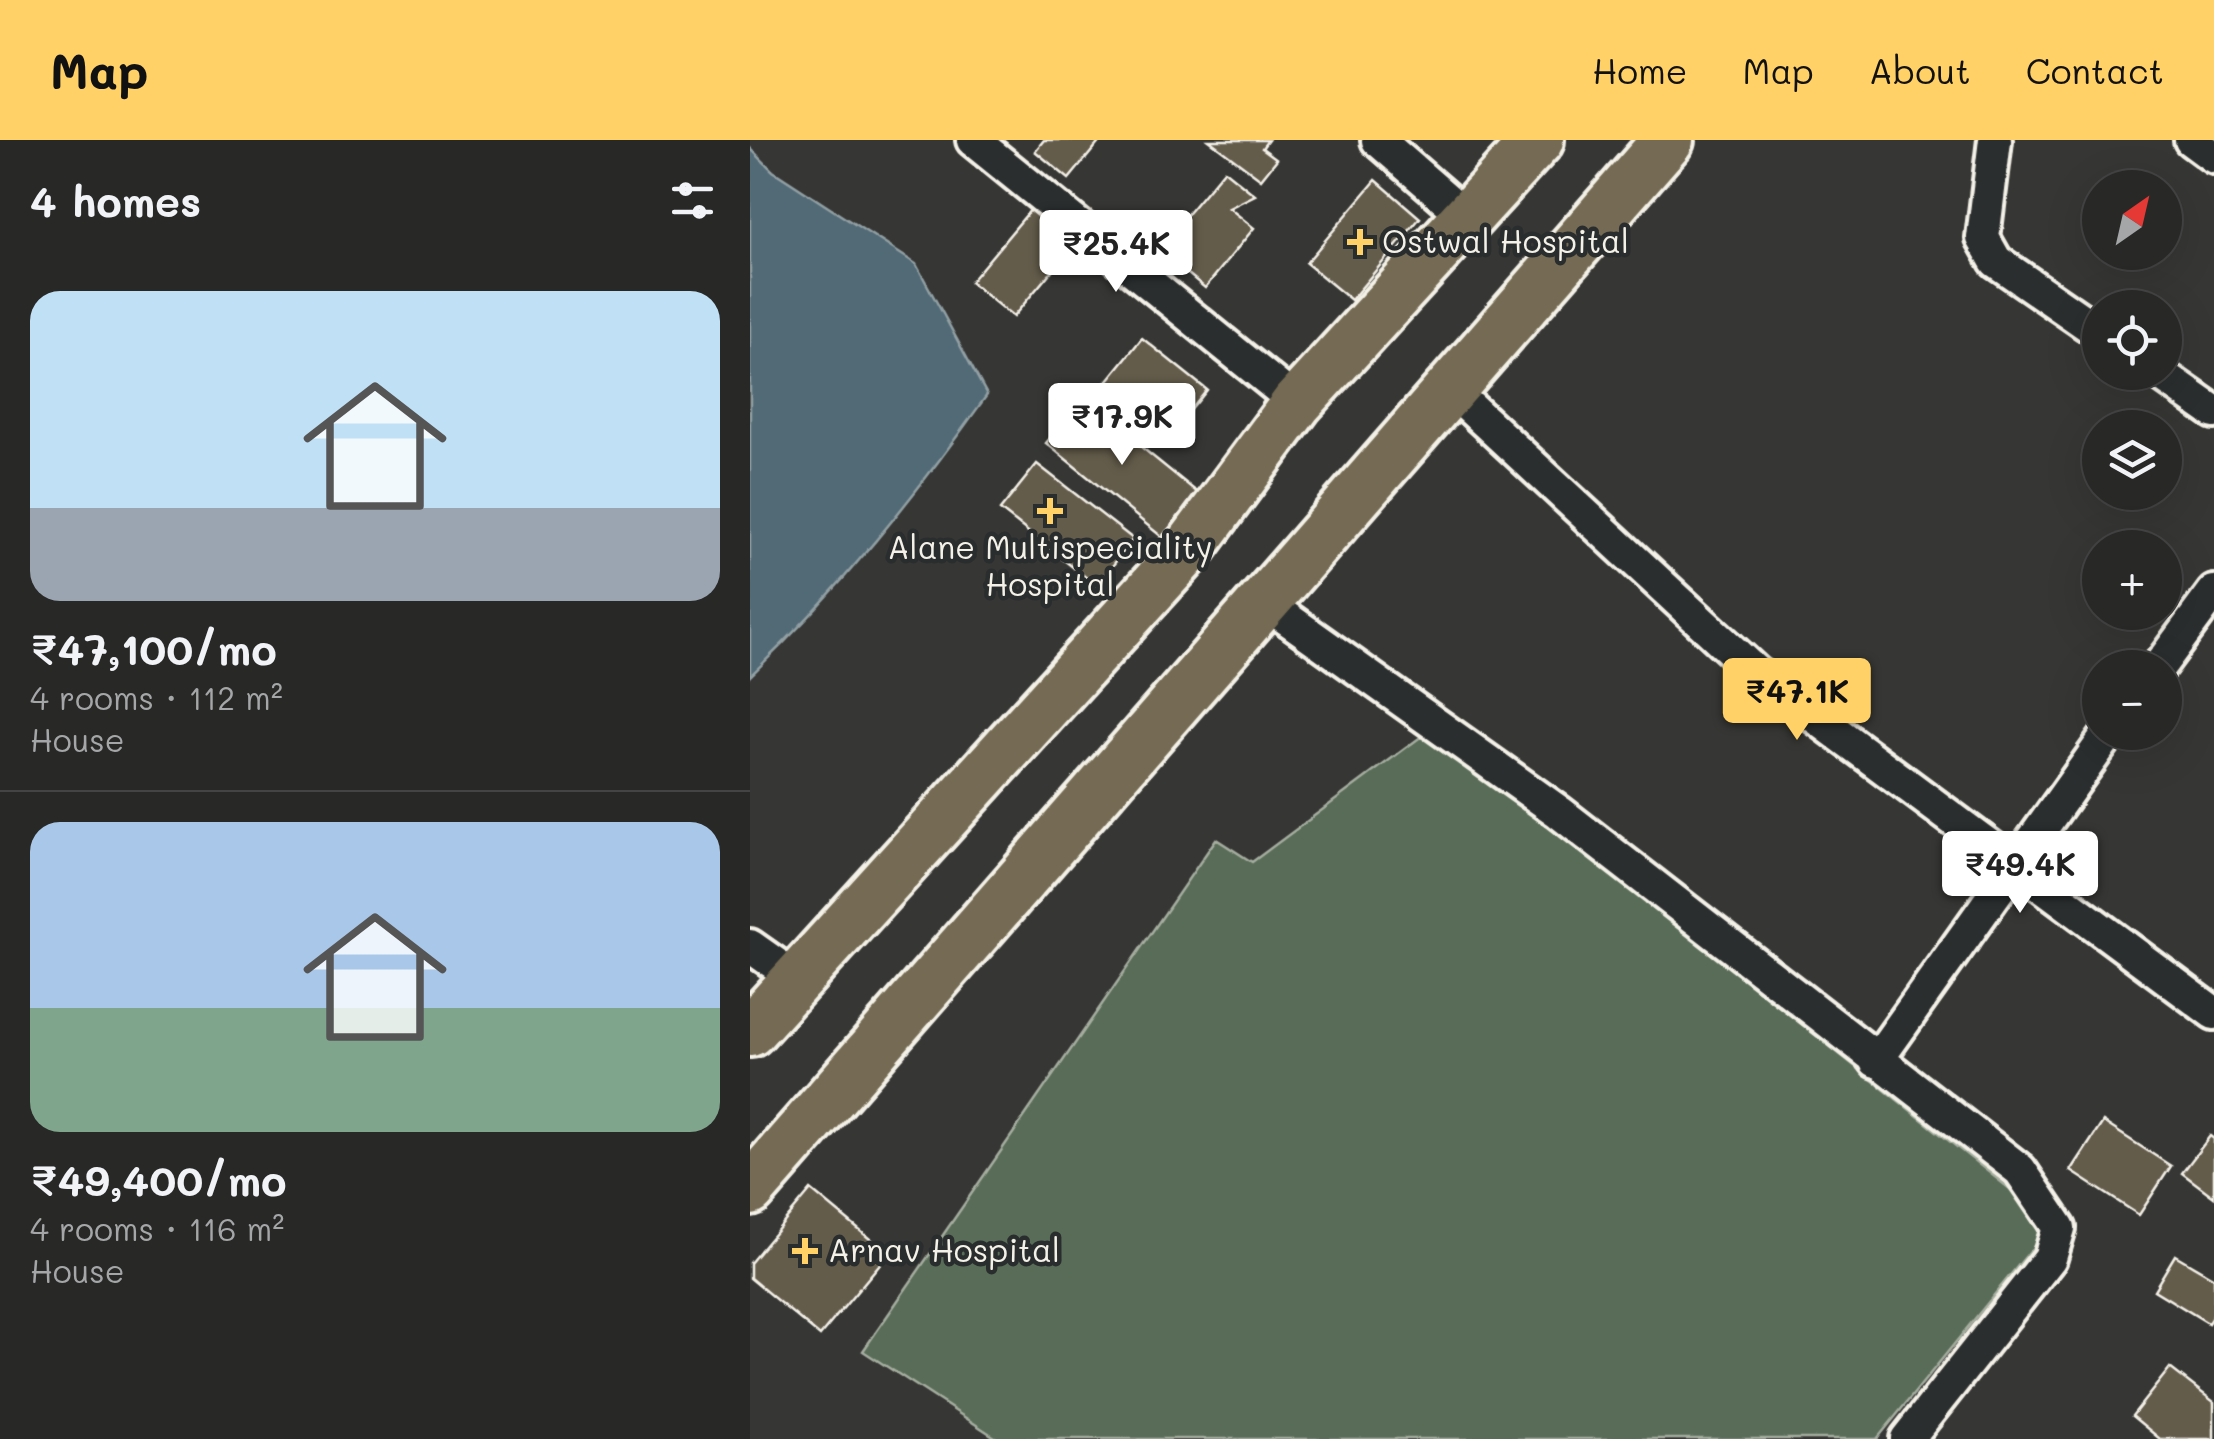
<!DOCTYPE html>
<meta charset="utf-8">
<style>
:root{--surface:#282827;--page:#30302f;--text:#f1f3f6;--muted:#a5a6a7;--line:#444;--accent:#ffd166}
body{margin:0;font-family:Mali,sans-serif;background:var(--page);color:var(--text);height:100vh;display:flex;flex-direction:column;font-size:38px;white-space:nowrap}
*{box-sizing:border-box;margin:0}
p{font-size:32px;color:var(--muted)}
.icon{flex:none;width:55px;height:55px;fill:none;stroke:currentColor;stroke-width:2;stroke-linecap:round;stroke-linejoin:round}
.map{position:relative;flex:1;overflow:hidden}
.sheet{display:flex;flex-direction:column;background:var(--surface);width:750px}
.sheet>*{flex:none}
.needle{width:65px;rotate:34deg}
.controls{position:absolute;left:1332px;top:30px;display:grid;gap:20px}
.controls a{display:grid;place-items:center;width:100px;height:100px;border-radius:50%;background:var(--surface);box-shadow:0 10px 40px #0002,0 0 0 2px var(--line);font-size:50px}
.price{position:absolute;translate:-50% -85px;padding:0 22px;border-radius:10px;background:#fff;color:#222;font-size:32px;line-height:65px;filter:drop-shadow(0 2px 5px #0008)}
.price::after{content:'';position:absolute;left:50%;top:60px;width:30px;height:22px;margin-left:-15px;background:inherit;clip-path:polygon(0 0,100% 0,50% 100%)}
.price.current{background:var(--accent);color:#111}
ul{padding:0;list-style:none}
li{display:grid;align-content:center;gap:20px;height:530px;padding:0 30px}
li+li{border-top:2px solid var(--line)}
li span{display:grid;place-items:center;height:310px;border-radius:30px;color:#555}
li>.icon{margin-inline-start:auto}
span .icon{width:180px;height:180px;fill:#fffc;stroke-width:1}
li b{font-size:42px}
h2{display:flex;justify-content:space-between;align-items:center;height:120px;padding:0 30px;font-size:42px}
header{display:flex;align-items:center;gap:60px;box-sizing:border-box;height:140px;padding:0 50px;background:var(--accent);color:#111}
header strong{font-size:48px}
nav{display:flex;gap:55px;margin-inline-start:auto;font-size:35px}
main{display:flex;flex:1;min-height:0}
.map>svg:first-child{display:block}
.green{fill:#586c58;stroke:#a6aea0;stroke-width:2.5}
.water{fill:#516a76;stroke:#92a0a4;stroke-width:2.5}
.building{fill:#645b4c;stroke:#f4f1e8;stroke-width:2.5}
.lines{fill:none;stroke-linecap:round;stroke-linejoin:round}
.street-casing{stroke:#f4f1e8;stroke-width:40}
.primary-casing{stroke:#f4f1e8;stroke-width:58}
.street{stroke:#2a2d2e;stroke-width:32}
.primary{stroke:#746b52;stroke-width:50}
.poi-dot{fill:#ffd166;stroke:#2a2d2e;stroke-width:4}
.labels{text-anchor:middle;stroke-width:9;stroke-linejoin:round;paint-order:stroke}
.poi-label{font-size:32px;fill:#f4f1e8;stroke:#2a2d2e;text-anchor:start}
</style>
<header>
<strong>Map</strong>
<nav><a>Home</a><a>Map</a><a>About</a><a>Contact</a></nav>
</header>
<main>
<section class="sheet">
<h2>4 homes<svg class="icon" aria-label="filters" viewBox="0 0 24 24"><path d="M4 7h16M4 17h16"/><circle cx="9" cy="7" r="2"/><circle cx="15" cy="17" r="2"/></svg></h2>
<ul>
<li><span style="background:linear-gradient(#bfe0f5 70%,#9aa5b1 0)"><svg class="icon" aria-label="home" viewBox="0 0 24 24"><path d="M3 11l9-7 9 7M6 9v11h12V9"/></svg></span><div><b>₹47,100/mo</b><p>4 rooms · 112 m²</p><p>House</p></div></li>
<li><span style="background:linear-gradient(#a9c7e8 60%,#7fa58c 0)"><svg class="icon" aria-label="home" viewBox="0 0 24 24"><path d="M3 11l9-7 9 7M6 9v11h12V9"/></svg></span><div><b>₹49,400/mo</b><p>4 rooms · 116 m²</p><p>House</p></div></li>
</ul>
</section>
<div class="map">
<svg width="1464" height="1299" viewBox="0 0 1464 1299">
<rect width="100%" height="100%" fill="#363634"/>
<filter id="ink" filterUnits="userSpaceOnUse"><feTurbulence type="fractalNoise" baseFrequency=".01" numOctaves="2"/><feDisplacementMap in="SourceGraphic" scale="20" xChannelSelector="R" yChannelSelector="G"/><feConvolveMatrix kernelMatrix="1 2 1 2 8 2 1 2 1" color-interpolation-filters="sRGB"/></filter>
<g filter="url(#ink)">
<path class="green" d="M680,590l609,482 -1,29 -161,198h-879l-135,-88 353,-512 36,23z"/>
<path class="water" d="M0,8l23,23 143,93 71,131c-72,101 -147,195 -237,281z"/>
<path class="building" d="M294,0h57l-32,39 -34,-28z
M459,0h59l-6,8 15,11 -16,20z
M474,30l31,25 -26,13 25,20 -49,60 -47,-39z
M626,40l44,38 -69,82 -45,-37z
M287,62l43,35 -67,80 -43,-35z
M392,198l65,52 -38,47 -65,-52z
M332,259l116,94 -36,44 -116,-94z
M287,324l96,75 -36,47 -97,-76z
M1353,982l68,44 -32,49 -68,-44z
M1460,996l4,3v58l-32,-24z
M61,1050l77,64 -68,82 -70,-58v-15z
M1425,1115l39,23v36l-6,9 -54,-33z
M1420,1228l44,34v37h-54l-28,-23z"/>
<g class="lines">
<g class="street-casing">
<path id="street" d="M223,0l324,263
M628,0l89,77
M1245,0l-12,98 13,23 104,72
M1441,0l23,17
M1407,232l57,40
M700,249l305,283 459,341
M514,462l295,210 461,358 39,58 -9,30 -143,181
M1408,528l56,-76
M0,806l44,31
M1126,921l234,-329"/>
</g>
<g class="primary-casing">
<path id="primary" d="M0,891l441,-485 106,-143 241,-263
M0,1050l918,-1050"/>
</g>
<use href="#street" class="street"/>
<use href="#primary" class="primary"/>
</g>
</g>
<g class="poi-dot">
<path d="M605 87h10v10h10v10h-10v10h-10v-10h-10v-10h10z"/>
<path d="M295 356h10v10h10v10h-10v10h-10v-10h-10v-10h10z"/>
<path d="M50 1096h10v10h10v10h-10v10h-10v-10h-10v-10h10z"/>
</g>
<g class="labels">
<g class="poi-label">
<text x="632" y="113">Ostwal Hospital</text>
<text x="300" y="419" text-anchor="middle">Alane Multispeciality<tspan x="300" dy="37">Hospital</tspan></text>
<text x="78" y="1122">Arnav Hospital</text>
</g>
</g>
</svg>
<div class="controls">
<a><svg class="needle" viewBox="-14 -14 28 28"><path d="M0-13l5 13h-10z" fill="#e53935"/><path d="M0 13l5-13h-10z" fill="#a5a6a7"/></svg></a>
<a><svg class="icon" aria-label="locate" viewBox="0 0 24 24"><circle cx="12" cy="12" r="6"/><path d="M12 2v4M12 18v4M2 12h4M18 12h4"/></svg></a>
<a><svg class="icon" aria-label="layers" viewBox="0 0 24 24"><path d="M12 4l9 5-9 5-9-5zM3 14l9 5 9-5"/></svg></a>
<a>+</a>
<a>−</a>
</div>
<b class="price" style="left:366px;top:155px">₹25.4K</b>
<b class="price" style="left:372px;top:328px">₹17.9K</b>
<b class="price current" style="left:1047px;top:603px">₹47.1K</b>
<b class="price" style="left:1270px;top:776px">₹49.4K</b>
</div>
</main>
